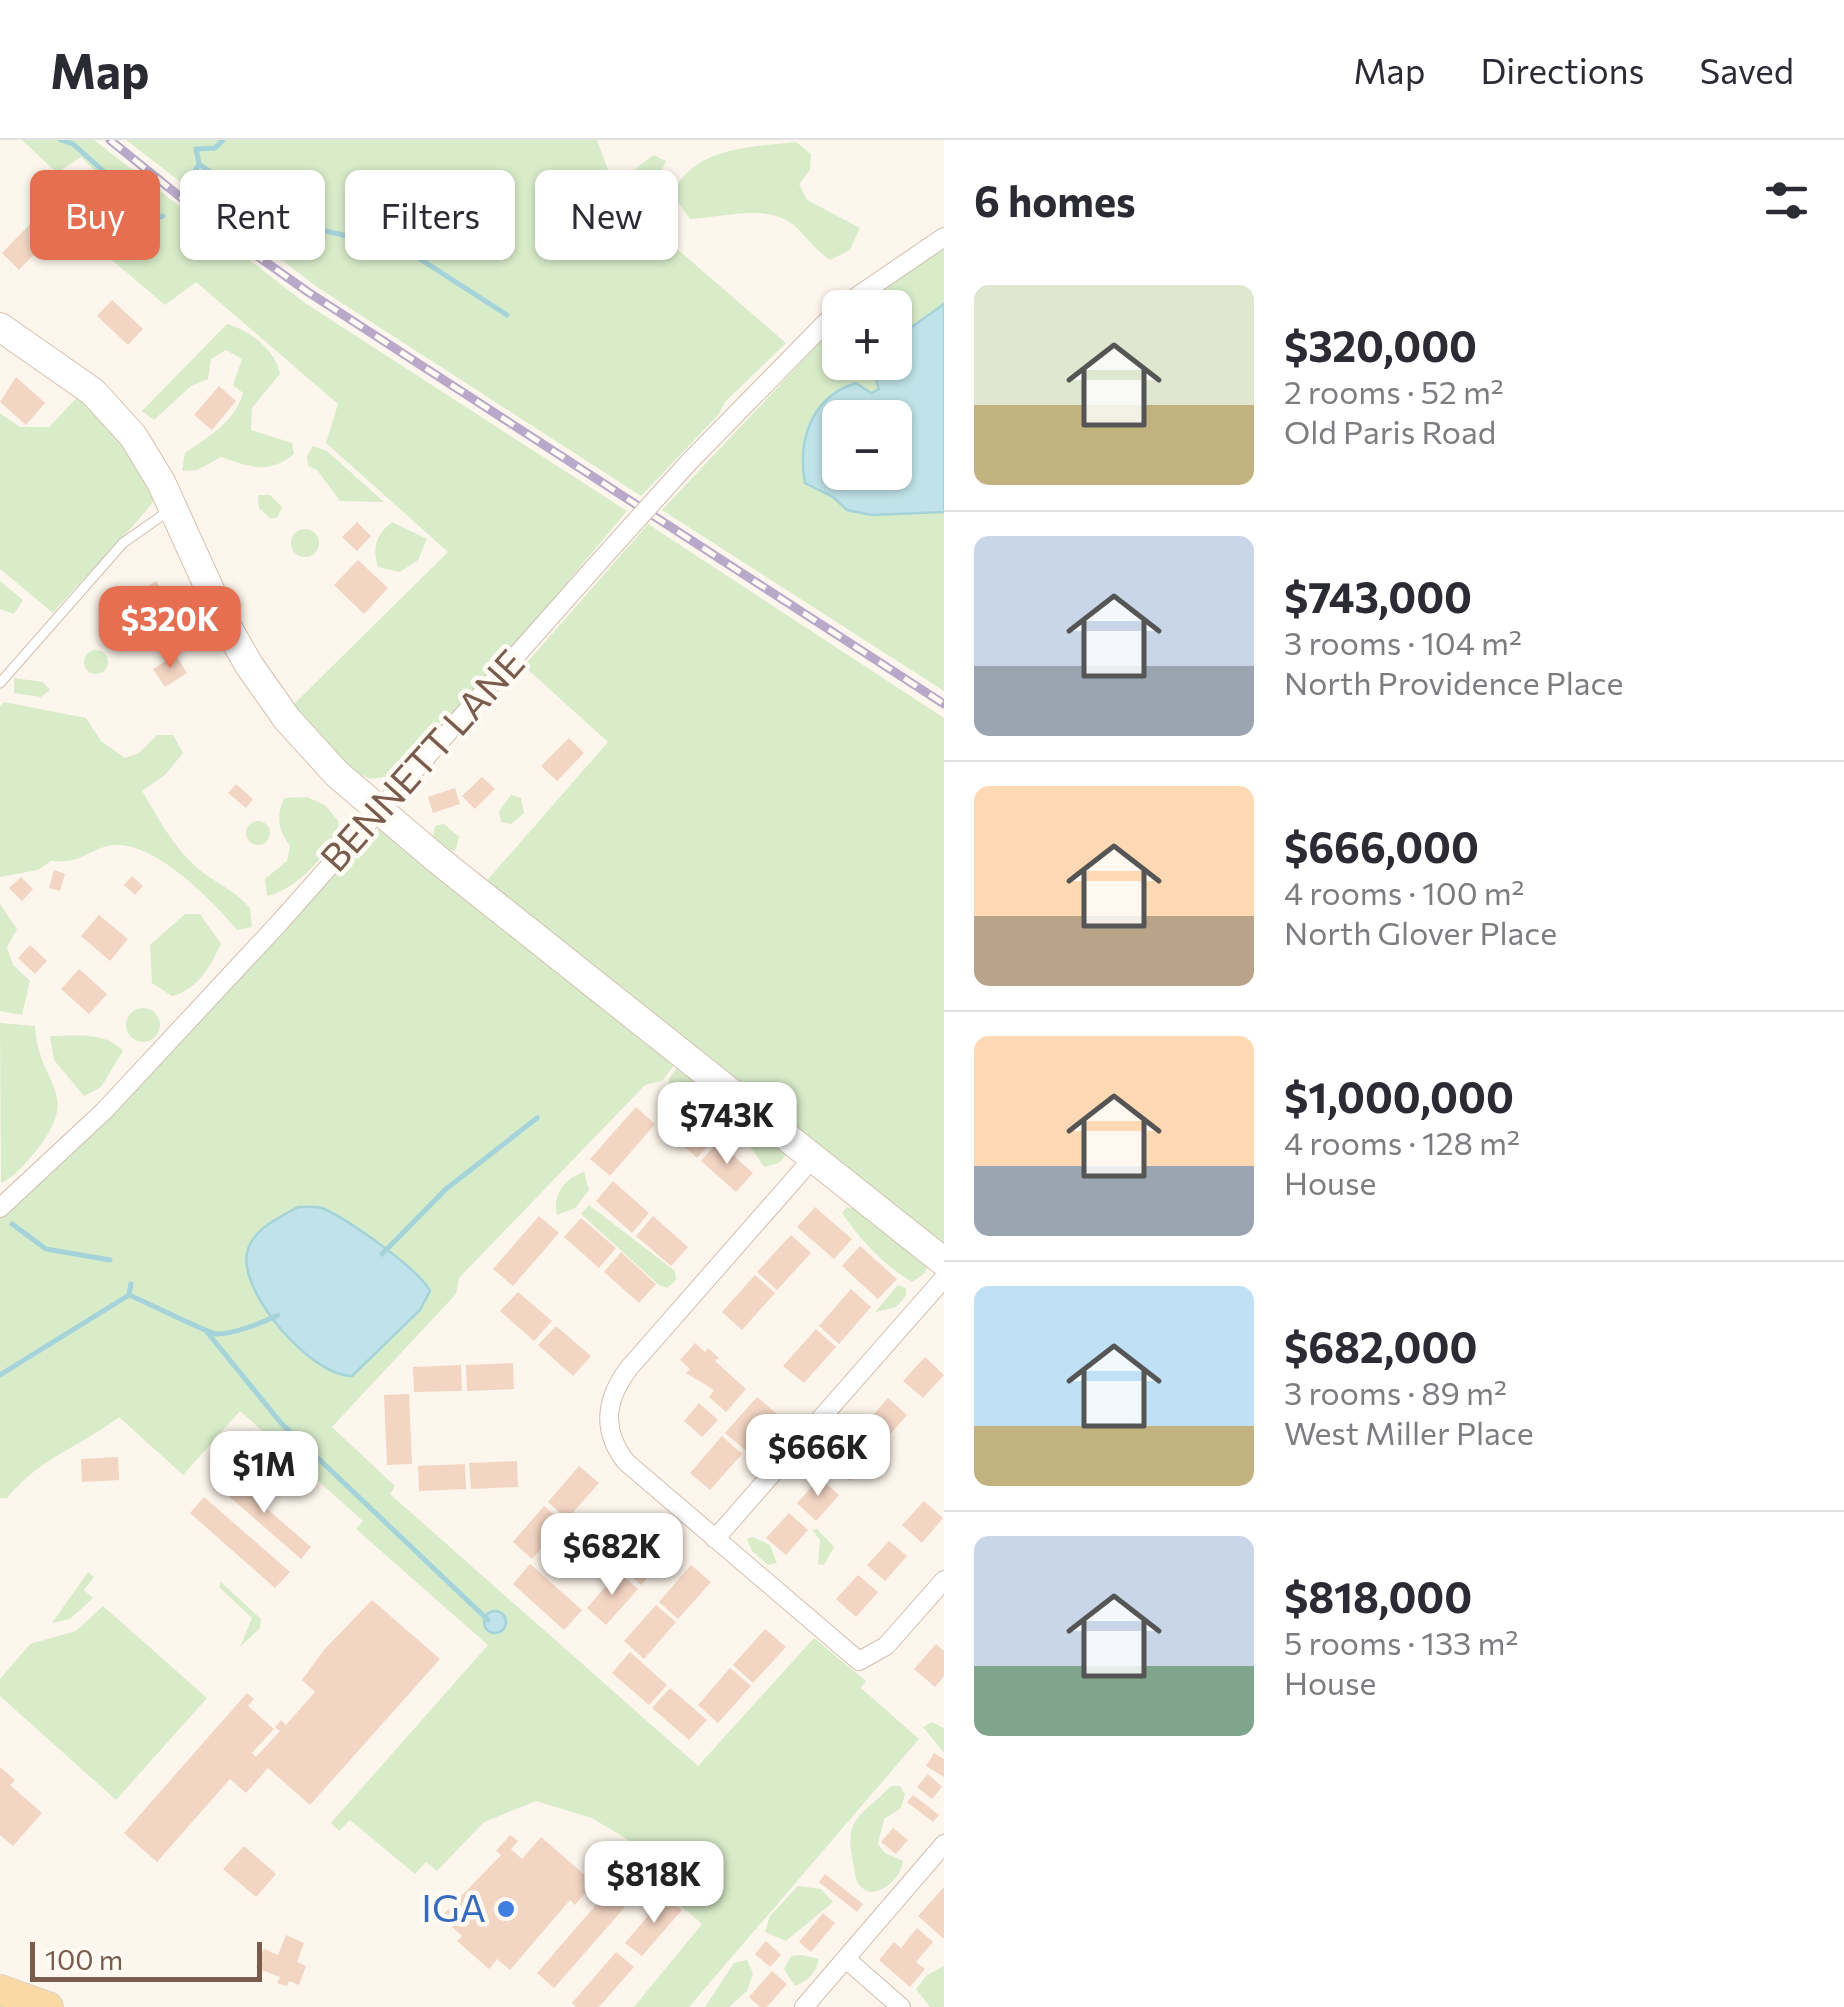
<!DOCTYPE html>
<meta charset="utf-8">
<style>
:root{--surface:#fff;--page:#f7f7f7;--text:#2b2b33;--muted:#7c7c81;--line:#e1e1e2;--accent:#e76f51}
body{margin:0;font-family:Commissioner,sans-serif;background:var(--page);color:var(--text);height:100vh;display:flex;flex-direction:column;font-size:38px;white-space:nowrap}
*{box-sizing:border-box;margin:0}
p{font-size:32px;color:var(--muted)}
.icon{flex:none;width:55px;height:55px;fill:none;stroke:currentColor;stroke-width:2;stroke-linecap:round;stroke-linejoin:round}
.map{position:relative;flex:1;overflow:hidden}
.details{display:flex;flex-direction:column;background:var(--surface);width:900px}
.details>*{flex:none}
.banner{position:absolute;left:30px;top:30px;width:762px;height:90px;display:flex;gap:20px}
.controls{position:absolute;left:822px;top:150px;display:grid;gap:20px}
.controls a{display:grid;place-items:center;width:90px;height:90px;border-radius:15px;background:var(--surface);box-shadow:0 2px 8px #0004;font-size:50px}
.scale{position:absolute;left:30px;bottom:25px;width:232px;box-sizing:border-box;padding-left:10px;border:5px solid #7a5c4d;border-top:0;font-size:28px;line-height:35px;white-space:nowrap;color:#7a5c4d;-webkit-text-stroke:8px #fffaf3;paint-order:stroke}
.price{position:absolute;translate:-50% -85px;padding:0 22px;border-radius:20px;background:#fff;color:#222;font-size:32px;line-height:65px;filter:drop-shadow(0 2px 5px #0008)}
.price::after{content:'';position:absolute;left:50%;top:60px;width:30px;height:22px;margin-left:-15px;background:inherit;clip-path:polygon(0 0,100% 0,50% 100%)}
.price.active{background:var(--accent);color:#fff}
ul{padding:0;list-style:none}
li{display:flex;align-items:center;gap:30px;height:250px;padding:0 30px}
li+li{border-top:2px solid var(--line)}
li span{display:grid;place-items:center;flex:none;width:280px;height:200px;border-radius:15px;color:#555}
li>.icon{margin-inline-start:auto}
span .icon{width:120px;height:120px;fill:#fffc;stroke-width:1}
li b{font-size:42px}
h2{display:flex;justify-content:space-between;align-items:center;height:120px;padding:0 30px;font-size:42px}
.tag{padding:0 35px;border-radius:15px;background:var(--surface);box-shadow:0 2px 8px #0004;font-size:35px;line-height:90px}
.tag.active{background:var(--accent);color:#fff}
header{display:flex;align-items:center;gap:60px;box-sizing:border-box;height:140px;padding:0 50px;background:var(--surface);border-bottom:2px solid var(--line)}
header strong{font-size:48px}
nav{display:flex;gap:55px;margin-inline-start:auto;font-size:35px}
main{display:flex;flex:1;min-height:0}
.map>svg:first-child{display:block}
.green{fill:#d8ecc9;fill-rule:evenodd}
.water{fill:#bfe3e8;stroke:#a5d3da;stroke-width:2.5;fill-rule:evenodd}
.lines{fill:none;stroke-linecap:round;stroke-linejoin:round}
.stream{stroke:#a5d3da;stroke-width:5}
.building{fill:#f3d5c3}
.lane-casing{stroke:#d1beb0;stroke-width:11}
.street-casing{stroke:#d1beb0;stroke-width:20}
.secondary-casing{stroke:#d6c0b0;stroke-width:30}
.primary-casing{stroke:#dad1cd;stroke-width:32}
.lane{stroke:#fff;stroke-width:9}
.street{stroke:#fff;stroke-width:18}
.secondary{stroke:#fff;stroke-width:28}
.primary{stroke:#fbd9a5;stroke-width:30}
.rail-casing{stroke:#b9a8c9;stroke-width:9}
.rail{stroke:#fffaf3;stroke-width:5;stroke-dasharray:15;stroke-linecap:butt}
.street-bridge-casing{stroke:#d1beb0;stroke-width:20;stroke-linecap:butt}
.street-bridge{stroke:#fff;stroke-width:18}
.shop-dot{fill:#3f7fe0;stroke:#fffaf3;stroke-width:4}
.labels{text-anchor:middle;stroke-width:9;stroke-linejoin:round;paint-order:stroke}
.street-label{font-size:38px;fill:#7a5c4d;stroke:#fffaf3}
.shop-label{font-size:38px;fill:#366cbe;stroke:#fffaf3;text-anchor:end}
</style>
<header>
<strong>Map</strong>
<nav><a>Map</a><a>Directions</a><a>Saved</a></nav>
</header>
<main>
<div class="map">
<svg width="944" height="1867" viewBox="0 0 944 1867">
<rect width="100%" height="100%" fill="#fdf6ec"/>
<path class="green" d="M22,0h72l211,163 322,208 -115,137 -56,62 -21,16 -25,37 -19,13 -21,3 -29,-15 -51,-56 158,-156 -122,-109 12,-39 -142,-122 -31,23 -53,-45 34,-39 -65,-64 -24,16z
M126,0h471l21,58 168,145 -61,59 -6,12 -78,82 -324,-209z
M796,2l15,12 -1,16 -11,14 8,16 53,28 -10,22 -20,10c-14,-10 -22,-21 -34,-33 -26,-25 -74,-9 -106,-8l-18,-25c21,-47 79,-47 124,-52z
M654,15l12,6 -22,46 -17,-10c-5,-21 11,-31 27,-42z
M112,73l14,2v18l-9,11 -16,-6 -4,-12z
M944,108v443l-282,-181 178,-189v41h55v-54l-39,-1zM840,278h55v54h-55z
M227,184c22,6 49,26 53,50l-28,34 -1,22 41,13 2,11c-26,21 -44,13 -73,3l-24,13 -15,1 3,-18c23,-16 50,-31 58,-60l-10,-8 9,-26 -16,-9 -15,9 -3,20 -17,7 -37,34 -12,-9z
M81,253l47,50 28,54c-4,12 -87,96 -103,116l-53,-44v-156l20,14h29z
M313,306l14,5 57,51 -44,-1 -23,-31 -9,-4 -1,-10z
M258,355h12l12,12 -5,11h-7l-11,-10z
M392,382l35,17 -9,21 -18,12 -22,-5c-6,-20 -2,-32 14,-45z
M648,384l296,194v533l-461,-366 125,-143 -84,-76z
M291 403a14 14 0 1 1 28 0a14 14 0 1 1-28 0Z
M0,441l23,19 -9,14 -14,-5z
M84 522a12 12 0 1 1 24 0a12 12 0 1 1-24 0Z
M14,538l29,4 7,8 -9,7 -27,-4z
M4,562l82,16 15,23 24,17 14,-5 18,-18h16l10,18 -18,22 -23,16c16,26 28,51 51,73 17,17 40,24 57,44l2,19 -15,3c-24,-29 -80,-86 -120,-85 -27,1 -33,20 -66,16l-13,9 -38,7v-171z
M511,655l10,3 3,15 -13,11 -10,-2 -2,-11z
M307,657l18,8 14,17c-4,29 -45,69 -72,74l-2,-17 22,-18 3,-15c-12,-17 -14,-28 -6,-48z
M246 693a12 12 0 1 1 24 0a12 12 0 1 1-24 0Z
M444,684l15,13 -3,12 -7,3 -16,-15 2,-11z
M382,689l296,231 -16,21 -17,4 -186,193 -3,16 -124,133 63,59 -5,8 308,272 116,-128 52,43 -5,7 58,51 -230,268h-55l68,-83 -43,-37 -24,-43 -43,-26 -56,-17 -52,21 -47,49 -11,-9 -11,12 -65,-54 -11,11 -8,-8 157,-178 -132,-116 7,-8 -123,-110 -57,64 -64,-58c-42,32 -77,39 -112,81h-7v-280l109,-103 259,-281z
M0,764l17,25 -10,18 6,18 17,16 -8,34 -22,-4z
M185,774h15l21,30c-11,23 -24,46 -49,52l-20,-13 -2,-38z
M126 885a17 17 0 1 1 34 0a17 17 0 1 1-34 0Z
M0,883l35,3c4,62 48,65 1,125 -11,13 -20,25 -35,32z
M50,896c24,0 56,-5 73,15l-22,36 -17,9 -30,-36z
M677,927l105,79 4,9 -7,8 -15,4c-25,-40 -48,-61 -94,-71l-1,-17z
M584,1032l5,18 -14,18 -18,7c-5,-20 8,-37 27,-43z
M589,1065l86,66 1,9 -9,8 -8,-3 -78,-71z
M847,1067c15,1 42,20 47,35l10,1 23,21 -2,9 -13,9c-27,-16 -52,-42 -70,-69z
M898,1145l8,3v8l-10,11 -21,5z
M817,1389l17,18 -10,18 -6,-1 2,-24 -8,-10z
M753,1397l17,8 7,18 -9,2 -16,-14 -5,-12z
M88,1432l6,5 -10,13 9,8 -23,21 -18,4z
M221,1442l40,37 -1,9 -20,19 12,-29 -33,-31z
M103,1466l104,92 -91,102 -116,-104v-17l30,-35 46,-13z
M932,1582l12,6v25l-21,-26z
M891,1646h9l5,8 -4,14 -17,11 -6,25 7,9 18,8c-2,15 -16,30 -32,31 -14,-4 -15,-12 -17,-25 -11,-49 3,-47 37,-81z
M798,1746l23,3 12,13 -47,39 -21,-9 5,-16z
M801,1815l18,4c-3,14 -11,22 -24,27l-11,-17 7,-13z
M747,1820l6,13 -6,18 -18,16h-24l29,-44z
M944,1826v41h-14l-14,-18 11,-14z"/>
<path class="water" d="M944,164v208l-72,3 -25,-5 -14,-13 -28,-14c-8,-42 6,-86 51,-100l15,10 8,-4 -7,-22 3,-4 20,-1v-23zM840,278h55v54h-55z
M298,1067c8,0 17,-1 24,1 24,10 97,61 108,83l-10,19 -68,66c-41,0 -113,-83 -105,-123 5,-24 32,-35 51,-46z
M484 1482a11 11 0 1 1 22 0a11 11 0 1 1-22 0Z"/>
<g class="lines">
<path class="stream" d="M61,0l12,4 83,74 7,-2
M199,24l85,57 122,29 101,65
M185,47l14,-23 -3,-15 19,-1 8,-8
M12,1084l34,25 64,11
M382,1114l64,-65 91,-71
M129,1155c15,6 79,38 87,39 18,0 46,-11 62,-19
M207,1192l74,91 207,197
M0,1235l129,-80 2,-11"/>
</g>
<path class="building" d="M81,52l20,18 -24,26 -20,-18z
M33,81l17,17 -31,32 -17,-17z
M112,160l31,29 -15,16 -31,-29z
M16,237l29,26 -19,22 -26,-23z
M219,246l17,15 -24,29 -18,-15z
M357,382l14,14 -14,15 -15,-14z
M358,420l30,28 -24,26 -30,-29z
M156,441l21,34 -21,13 -21,-34z
M176,515l11,18 -22,14 -12,-18z
M569,598l15,15 -27,28 -16,-15z
M482,637l13,12 -20,20 -13,-13z
M236,644l17,15 -7,9 -18,-15z
M455,648l5,16 -27,9 -5,-16z
M54,730l11,4 -5,17 -11,-3z
M132,736l11,10 -8,9 -11,-10z
M21,737l12,12 -11,12 -13,-13z
M99,775l29,24 -18,22 -29,-25z
M30,805l17,16 -12,13 -17,-16z
M79,829l28,25 -18,20 -28,-25z
M636,967l19,17 -45,52 -20,-17z
M679,968l35,31 -17,19 -35,-31z
M718,1002l35,31 -17,19 -35,-31z
M613,1041l36,32 -17,20 -36,-32z
M815,1067l37,32 -18,20 -37,-32z
M539,1076l20,17 -46,53 -20,-17z
M653,1076l35,31 -17,19 -35,-30z
M581,1078l35,30 -17,20 -35,-31z
M791,1095l20,18 -34,37 -20,-18z
M860,1106l37,33 -19,20 -36,-33z
M621,1112l35,32 -17,19 -35,-31z
M755,1135l20,18 -33,37 -20,-18z
M851,1149l20,18 -32,37 -20,-18z
M518,1152l34,29 -18,20 -34,-30z
M556,1186l35,30 -18,20 -35,-31z
M816,1189l20,18 -32,36 -21,-17z
M695,1203l10,9 3,-4 11,10 -4,3 31,28 -20,23 -17,-15 5,-7 -28,-17 4,-4 -10,-9z
M925,1217l19,18 -21,23 -20,-17z
M513,1223l1,26 -47,2 -1,-26z
M461,1225l1,26 -48,1 -1,-25z
M409,1254l3,70 -25,1 -3,-70z
M757,1257l20,17 -32,36 -20,-17z
M888,1258l19,17 -22,25 -19,-17z
M699,1263l19,17 -16,17 -18,-16z
M722,1296l20,18 -32,36 -20,-17z
M854,1299l19,17 -23,25 -19,-17z
M118,1317l1,23 -37,2 -1,-23z
M517,1321l1,26 -47,2 -2,-26z
M465,1324l1,25 -47,2 -1,-25z
M579,1326l20,17 -32,36 -19,-17z
M226,1333l85,74 -10,12 -85,-74z
M820,1338l19,17 -23,26 -19,-18z
M204,1357l86,75 -15,16 -85,-75z
M924,1361l19,17 -21,25 -20,-18z
M544,1366l20,17 -32,36 -19,-17z
M789,1373l19,17 -22,25 -20,-17z
M653,1392l20,18 -32,35 -19,-17z
M889,1401l18,15 -22,25 -18,-16z
M530,1424l52,46 -18,20 -51,-46z
M691,1425l20,17 -33,37 -19,-17z
M618,1432l20,17 -32,36 -19,-17z
M858,1435l20,17 -22,25 -20,-18z
M372,1460l68,59 -130,146 -42,-37 -22,25 -16,-14 -73,83 -33,-29 123,-140 7,6 -6,7 26,23 -22,24 4,4 24,-26 -5,-4 6,-7 5,5 29,-33 -13,-12 21,-29z
M656,1465l20,17 -32,37 -20,-18z
M765,1489l21,18 -33,36 -20,-18z
M936,1504l8,7v25l-9,11 -21,-18z
M630,1512l37,33 -18,20 -37,-32z
M730,1528l21,18 -33,37 -20,-18z
M670,1548l37,32 -18,20 -37,-32z
M934,1613l10,6v18l-18,-11z
M0,1627l15,13 -5,5 32,28 -29,33 -13,-11z
M928,1634l14,13 -10,12 -15,-12z
M913,1655l26,20 -6,7 -26,-20z
M893,1688l15,12 -12,14 -15,-12z
M510,1695l8,6 -7,8 11,10 19,-22 53,46 -19,22 -5,-5 -60,70 -13,-11 -8,10 -32,-28 5,-5 -21,-19 60,-62 -5,-4z
M244,1706l32,28 -20,23 -33,-28z
M825,1734l38,30 -6,8 -38,-30z
M944,1747v52l-26,-23z
M608,1751l17,16 -71,81 -17,-15z
M665,1756l17,14 -40,46 -17,-13z
M823,1773l12,10 -24,29 -12,-10z
M917,1788l16,14 -17,20 9,7 -15,18 -31,-27 15,-18 7,6z
M286,1795l18,8 -7,19 9,4 -7,19 -10,-4 -2,5 -10,-3 3,-6 -24,-9 8,-19 14,6z
M766,1801l15,14 -11,12 -15,-13z
M616,1812l18,15 -35,40h-23l-4,-4z
M772,1831l15,13 -20,23h-7l-11,-10z"/>
<g class="lines">
<g class="lane-casing">
<path id="lane" d="M0,543l123,-140 47,-33"/>
</g>
<g class="street-casing">
<path id="street" d="M840,168l104,-71
M689,322l151,-154
M813,1018l-184,210c-24,32 -28,62 -3,94l233,199 27,-15 58,-66
M0,1068l104,-97 176,-189 319,-360
M715,1399l229,-261
M846,1819l55,48
M804,1867l140,-163"/>
</g>
<g class="secondary-casing">
<path id="secondary" d="M0,187l93,65 40,44 28,46 64,141 24,42 38,54 50,55 100,85 507,403"/>
</g>
<g class="primary-casing">
<path id="primary" d="M0,1850l48,17"/>
</g>
<use href="#lane" class="lane"/>
<use href="#street" class="street"/>
<use href="#secondary" class="secondary"/>
<use href="#primary" class="primary"/>
<g class="rail-casing">
<path id="rail" d="M110,0l116,94 82,58 636,412"/>
</g>
<use href="#rail" class="rail"/>
<g class="street-bridge-casing">
<path id="street-bridge" d="M599,422l90,-100"/>
</g>
<use href="#street-bridge" class="street-bridge"/>
</g>
<circle class="shop-dot" cx="506" cy="1769" r="10"/>
<g class="labels">
<g class="street-label">
<text transform="translate(423 621) rotate(-48)" y="13">BENNETT LANE</text>
</g>
<g class="shop-label">
<text x="486" y="1782">IGA</text>
</g>
</g>
</svg>
<div class="controls">
<a>+</a>
<a>−</a>
</div>
<div class="scale">100 m</div>
<b class="price active" style="left:170px;top:531px">$320K</b>
<b class="price" style="left:727px;top:1027px">$743K</b>
<b class="price" style="left:818px;top:1359px">$666K</b>
<b class="price" style="left:264px;top:1376px">$1M</b>
<b class="price" style="left:612px;top:1458px">$682K</b>
<b class="price" style="left:654px;top:1786px">$818K</b>
<div class="banner">
<a class="tag active">Buy</a>
<a class="tag">Rent</a>
<a class="tag">Filters</a>
<a class="tag">New</a>
</div>
</div>
<section class="details">
<h2>6 homes<svg class="icon" aria-label="filters" viewBox="0 0 24 24"><path d="M4 7h16M4 17h16"/><circle cx="9" cy="7" r="2"/><circle cx="15" cy="17" r="2"/></svg></h2>
<ul>
<li><span style="background:linear-gradient(#dfe7d0 60%,#c2b280 0)"><svg class="icon" aria-label="home" viewBox="0 0 24 24"><path d="M3 11l9-7 9 7M6 9v11h12V9"/></svg></span><div><b>$320,000</b><p>2 rooms · 52 m²</p><p>Old Paris Road</p></div></li>
<li><span style="background:linear-gradient(#c9d6e8 65%,#9aa5b1 0)"><svg class="icon" aria-label="home" viewBox="0 0 24 24"><path d="M3 11l9-7 9 7M6 9v11h12V9"/></svg></span><div><b>$743,000</b><p>3 rooms · 104 m²</p><p>North Providence Place</p></div></li>
<li><span style="background:linear-gradient(#ffd9b3 65%,#b9a48a 0)"><svg class="icon" aria-label="home" viewBox="0 0 24 24"><path d="M3 11l9-7 9 7M6 9v11h12V9"/></svg></span><div><b>$666,000</b><p>4 rooms · 100 m²</p><p>North Glover Place</p></div></li>
<li><span style="background:linear-gradient(#ffd9b3 65%,#9aa5b1 0)"><svg class="icon" aria-label="home" viewBox="0 0 24 24"><path d="M3 11l9-7 9 7M6 9v11h12V9"/></svg></span><div><b>$1,000,000</b><p>4 rooms · 128 m²</p><p>House</p></div></li>
<li><span style="background:linear-gradient(#bfe0f5 70%,#c2b280 0)"><svg class="icon" aria-label="home" viewBox="0 0 24 24"><path d="M3 11l9-7 9 7M6 9v11h12V9"/></svg></span><div><b>$682,000</b><p>3 rooms · 89 m²</p><p>West Miller Place</p></div></li>
<li><span style="background:linear-gradient(#c9d6e8 65%,#7fa58c 0)"><svg class="icon" aria-label="home" viewBox="0 0 24 24"><path d="M3 11l9-7 9 7M6 9v11h12V9"/></svg></span><div><b>$818,000</b><p>5 rooms · 133 m²</p><p>House</p></div></li>
</ul>
</section>
</main>
